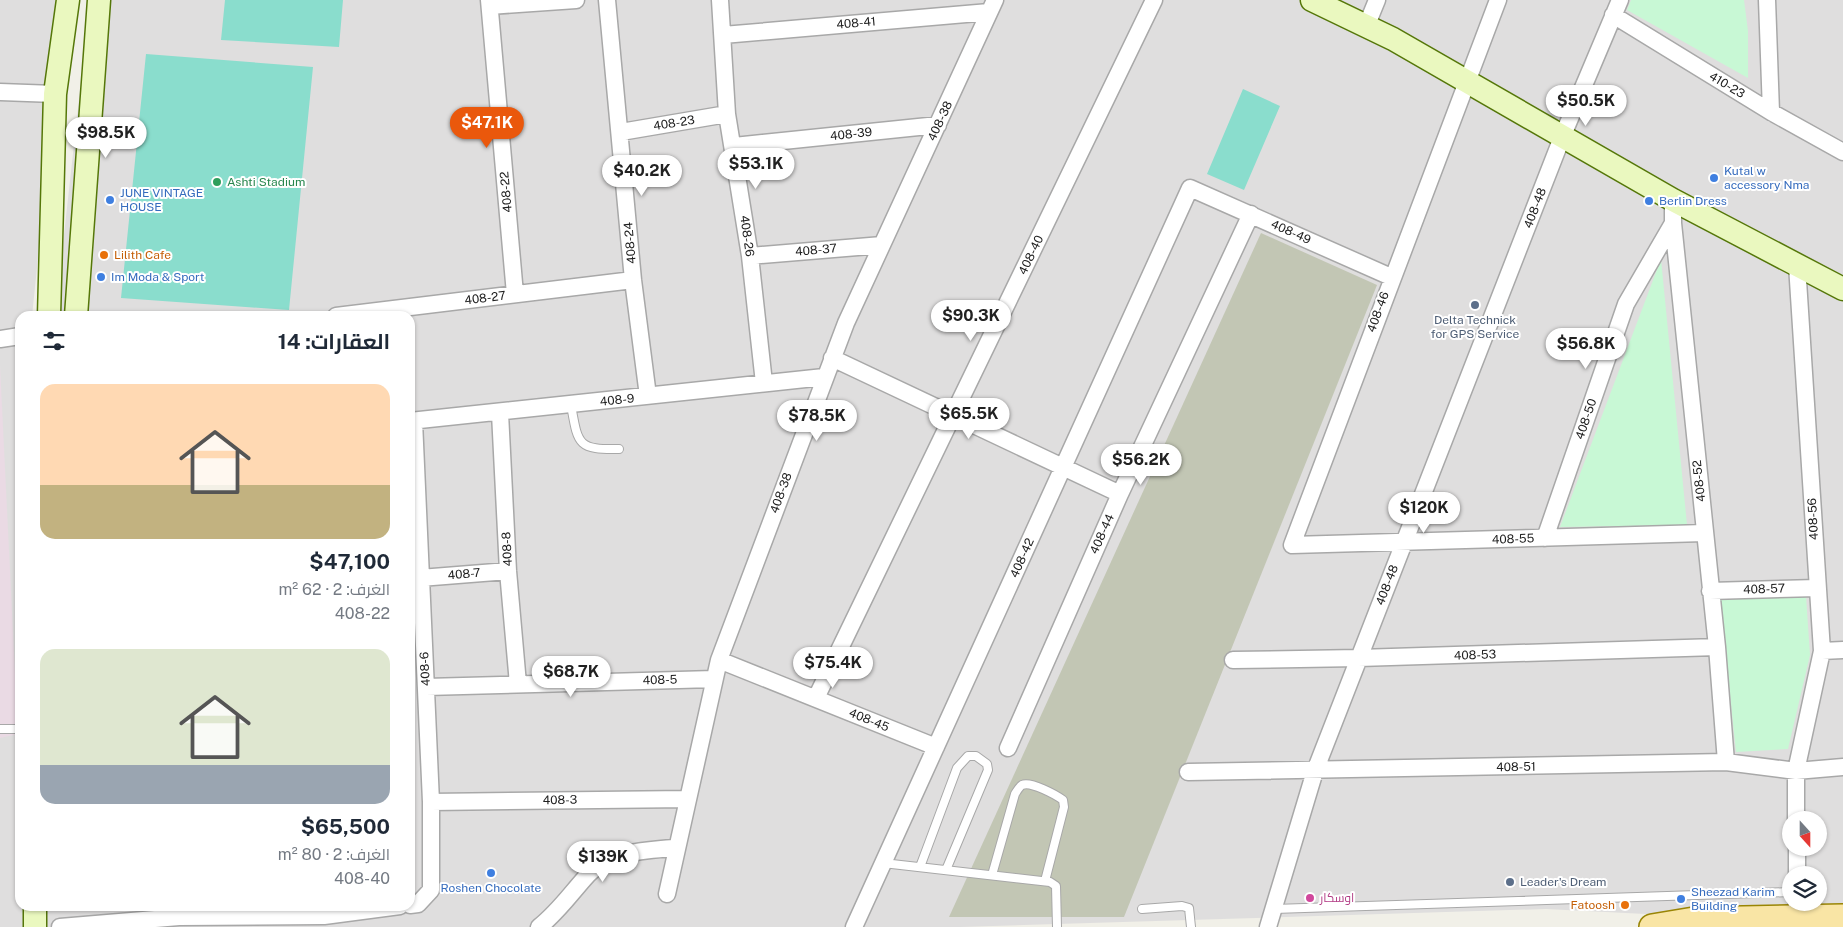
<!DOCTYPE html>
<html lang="ar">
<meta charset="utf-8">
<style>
:root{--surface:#fff;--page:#f2f2f3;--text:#1f2937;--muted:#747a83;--accent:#ea580c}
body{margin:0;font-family:"Public Sans",Cairo,sans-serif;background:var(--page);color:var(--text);direction:rtl;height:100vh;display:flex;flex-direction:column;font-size:19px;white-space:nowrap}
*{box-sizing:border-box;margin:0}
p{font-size:16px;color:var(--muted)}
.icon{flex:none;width:28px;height:28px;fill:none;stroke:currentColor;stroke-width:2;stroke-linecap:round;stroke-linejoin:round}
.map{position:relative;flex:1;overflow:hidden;direction:ltr}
.side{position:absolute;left:15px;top:311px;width:400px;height:600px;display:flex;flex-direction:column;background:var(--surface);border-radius:15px;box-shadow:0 1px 4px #0004;direction:rtl}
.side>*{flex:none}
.needle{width:32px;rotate:159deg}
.tools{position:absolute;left:1782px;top:811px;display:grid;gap:10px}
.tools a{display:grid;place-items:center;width:45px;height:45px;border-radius:50%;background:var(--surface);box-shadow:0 1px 4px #0004;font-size:25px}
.price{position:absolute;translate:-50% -42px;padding:0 11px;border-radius:18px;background:#fff;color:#222;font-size:16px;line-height:32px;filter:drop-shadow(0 1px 2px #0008)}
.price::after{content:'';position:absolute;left:50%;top:30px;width:15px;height:11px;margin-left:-8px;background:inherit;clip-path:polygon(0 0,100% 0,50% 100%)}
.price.on{background:var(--accent);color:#fff}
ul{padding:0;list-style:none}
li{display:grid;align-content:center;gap:10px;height:265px;padding:0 25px}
li span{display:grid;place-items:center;height:155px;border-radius:15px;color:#555}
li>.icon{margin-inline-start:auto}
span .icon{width:90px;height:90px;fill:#fffc;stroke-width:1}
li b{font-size:21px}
h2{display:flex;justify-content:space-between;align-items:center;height:60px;padding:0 25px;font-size:21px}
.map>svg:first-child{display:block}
.residential{fill:#dfdede;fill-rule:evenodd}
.industrial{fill:#eadae4}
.construction{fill:#c2c6b4}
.park{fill:#c8f8d5}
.pitch{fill:#8addcd}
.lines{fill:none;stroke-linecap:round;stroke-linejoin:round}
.lane-casing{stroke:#a8a8a8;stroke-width:10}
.street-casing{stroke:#a8a8a8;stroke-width:19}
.secondary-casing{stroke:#557709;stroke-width:25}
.primary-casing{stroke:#998505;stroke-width:28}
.lane{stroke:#fff;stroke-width:8}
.street{stroke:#fff;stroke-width:16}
.secondary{stroke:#eaf8bf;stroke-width:22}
.primary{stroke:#f9e5a5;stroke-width:25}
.shop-dot{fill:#3f7fe0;stroke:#fff;stroke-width:2}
.leisure-dot{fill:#2e9e5b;stroke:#fff;stroke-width:2}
.food-dot{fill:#e8710a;stroke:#fff;stroke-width:2}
.service-dot{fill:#5c6f8a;stroke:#fff;stroke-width:2}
.hotel-dot{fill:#d1479c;stroke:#fff;stroke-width:2}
.labels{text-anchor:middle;stroke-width:4;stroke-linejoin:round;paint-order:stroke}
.street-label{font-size:12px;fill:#212121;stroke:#fff}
.shop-label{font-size:12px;fill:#366cbe;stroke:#fff;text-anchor:start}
.leisure-label{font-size:12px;fill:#27864d;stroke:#fff;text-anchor:start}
.food-label{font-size:12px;fill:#c56008;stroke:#fff;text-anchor:start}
.service-label{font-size:12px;fill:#4e5e75;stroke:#fff}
.hotel-label{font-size:12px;fill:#b23c85;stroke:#fff;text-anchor:start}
</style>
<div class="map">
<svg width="1843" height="927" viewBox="0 0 1843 927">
<rect width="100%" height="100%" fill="#f1f0e8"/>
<path class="residential" d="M0,0h68l-13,94 -23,222h-12v590h390v-590h-355l35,-316h1753v924l-297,-15 -586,18h-960zM1791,820h28v28h-28zM1791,875h28v27h-28z"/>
<path class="industrial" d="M0,366l18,368 -18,4z"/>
<path class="construction" d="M1261,233l116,52 -253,632h-175z"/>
<path class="park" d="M1631,0h113l4,31v47l-121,-68z
M1661,259l26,266 -127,2z
M1806,596l4,59 -22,94 -52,3 -16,-154z"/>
<path class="pitch" d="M225,0h118l-4,47 -118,-7z
M146,54l167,13 -24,243 -168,-12z
M1243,89l37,17 -36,84 -37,-16z"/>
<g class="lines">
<g class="lane-casing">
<path id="lane" d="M571,405c7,39 6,45 48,44
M0,729h20
M883,863l167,19 6,4 1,41
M920,867l37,-99 11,-12h8l11,8 1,6 -42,100
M992,875l23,-81c2,-3 4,-7 7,-9 9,-4 34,10 41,15l1,7 -19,74
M1142,909l40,-3 7,2 2,19
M1274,909l517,-17"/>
</g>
<g class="street-casing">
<path id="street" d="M489,0l26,294
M607,0l26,280 15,116
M720,0l7,114 23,142 14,127
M1498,0l-206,545 412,-12
M1767,0l4,112
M490,6l86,-6
M1613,15l158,97 72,40
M1366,27l11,-27
M723,35l266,-23
M0,92l55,2
M621,132l106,-18
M734,146l204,-21
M1673,200v23l44,424 9,115
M750,256l132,-11
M336,316l297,-36
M0,339l20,-3
M832,358l288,136
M500,413l8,158 10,113
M410,421l414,-44
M1545,538l81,-234 47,-81
M420,578l88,-7
M1710,591l107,-3
M1822,651l21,-1
M719,660l217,87
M1233,660l126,-2 358,-11
M426,687l288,-8
M816,698l338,-698
M1008,748l112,-254 131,-280
M1188,772l538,-10 70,9 47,-4
M431,802l257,-3
M1796,820v-49l26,-120 -25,-386
M1797,848v27
M667,894l52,-234 127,-337 149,-323
M1797,902v16
M410,905l8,-1 13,-14v-88l-17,-381
M60,927l119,-10 145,-1 76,-10
M539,927c18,-14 30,-31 45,-48 22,-27 60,-29 92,-31
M854,927l336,-739 201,89
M1268,927l47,-156 248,-636 57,-135"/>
</g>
<g class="secondary-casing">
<path id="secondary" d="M1312,0l81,39 280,161 170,89
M49,316l6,-222 13,-94
M76,316l23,-316
M35,927v-21"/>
</g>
<g class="primary-casing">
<path id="primary" d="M1652,927l42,-7 149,-3"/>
</g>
<use href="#lane" class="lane"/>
<use href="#street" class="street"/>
<use href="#secondary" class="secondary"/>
<use href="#primary" class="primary"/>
</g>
<g class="shop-dot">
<circle cx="1714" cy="178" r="5"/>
<circle cx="110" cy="200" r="5"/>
<circle cx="1649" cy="201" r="5"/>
<circle cx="101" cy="277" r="5"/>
<circle cx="491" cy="873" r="5"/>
<circle cx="1681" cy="899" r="5"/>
</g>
<circle class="leisure-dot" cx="217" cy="182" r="5"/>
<g class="food-dot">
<circle cx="104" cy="255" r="5"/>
<circle cx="1625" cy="905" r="5"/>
</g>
<g class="service-dot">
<circle cx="1475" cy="305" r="5"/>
<circle cx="1510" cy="882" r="5"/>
</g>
<circle class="hotel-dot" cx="1310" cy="898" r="5"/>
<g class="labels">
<g class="street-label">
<text transform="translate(856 23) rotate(-5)" y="4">408-41</text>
<text transform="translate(1727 85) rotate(31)" y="4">410-23</text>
<text transform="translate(940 121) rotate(-65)" y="4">408-38</text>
<text transform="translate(674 123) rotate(-9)" y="4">408-23</text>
<text transform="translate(851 134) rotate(-6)" y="4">408-39</text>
<text transform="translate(506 192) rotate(-95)" y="4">408-22</text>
<text transform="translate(1535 208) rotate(-69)" y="4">408-48</text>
<text transform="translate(1291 232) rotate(24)" y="4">408-49</text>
<text transform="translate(747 236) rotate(82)" y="4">408-26</text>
<text transform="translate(630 243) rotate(-95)" y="4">408-24</text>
<text transform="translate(816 250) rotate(-5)" y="4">408-37</text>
<text transform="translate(1031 255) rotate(-64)" y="4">408-40</text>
<text transform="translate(485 298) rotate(-7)" y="4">408-27</text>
<text transform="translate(1378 312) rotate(-70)" y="4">408-46</text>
<text transform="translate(617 400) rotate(-6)" y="4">408-9</text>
<text transform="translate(1586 419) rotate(-71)" y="4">408-50</text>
<text transform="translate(1699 481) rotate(-96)" y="4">408-52</text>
<text transform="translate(781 493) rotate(-70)" y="4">408-38</text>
<text transform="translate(1813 519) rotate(-93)" y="4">408-56</text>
<text transform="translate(1102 534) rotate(-66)" y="4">408-44</text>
<text transform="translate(1513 539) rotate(-2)" y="4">408-55</text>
<text transform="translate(507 549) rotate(-93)" y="4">408-8</text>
<text transform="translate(1022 558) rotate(-66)" y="4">408-42</text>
<text transform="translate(464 574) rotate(-5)" y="4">408-7</text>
<text transform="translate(1387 585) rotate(-69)" y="4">408-48</text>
<text transform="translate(1764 589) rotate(-2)" y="4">408-57</text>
<text transform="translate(1475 655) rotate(-2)" y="4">408-53</text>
<text transform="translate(425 669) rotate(-93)" y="4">408-6</text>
<text transform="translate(660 680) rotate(-2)" y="4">408-5</text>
<text transform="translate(869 720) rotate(22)" y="4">408-45</text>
<text transform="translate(1516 767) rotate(-1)" y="4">408-51</text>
<text transform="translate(560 800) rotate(-1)" y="4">408-3</text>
</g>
<g class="shop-label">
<text x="1724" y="175">Kutal w<tspan x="1724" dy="14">accessory Nma</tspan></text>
<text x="120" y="197">JUNE VINTAGE<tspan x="120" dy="14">HOUSE</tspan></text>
<text x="1659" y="205">Berlin Dress</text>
<text x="111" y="281">Im Moda &amp; Sport</text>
<text x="491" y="892" text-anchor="middle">Roshen Chocolate</text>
<text x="1691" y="896">Sheezad Karim<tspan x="1691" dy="14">Building</tspan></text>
</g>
<g class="leisure-label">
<text x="227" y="186">Ashti Stadium</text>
</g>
<g class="food-label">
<text x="114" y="259">Lilith Cafe</text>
<text x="1615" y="909" text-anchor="end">Fatoosh</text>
</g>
<g class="service-label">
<text x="1475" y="324">Delta Technick<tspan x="1475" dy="14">for GPS Service</tspan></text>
<text x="1520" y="886" text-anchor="start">Leader's Dream</text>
</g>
<g class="hotel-label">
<text x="1320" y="902">اوسكار</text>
</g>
</g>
</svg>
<div class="tools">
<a><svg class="needle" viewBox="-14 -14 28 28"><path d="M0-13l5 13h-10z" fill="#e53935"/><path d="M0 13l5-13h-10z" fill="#747a83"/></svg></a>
<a><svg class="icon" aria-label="layers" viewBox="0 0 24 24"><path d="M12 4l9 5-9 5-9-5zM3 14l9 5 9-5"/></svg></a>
</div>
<b class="price" style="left:1586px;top:127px">$50.5K</b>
<b class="price on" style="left:487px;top:149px">$47.1K</b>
<b class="price" style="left:106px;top:159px">$98.5K</b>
<b class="price" style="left:756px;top:190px">$53.1K</b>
<b class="price" style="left:642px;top:197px">$40.2K</b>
<b class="price" style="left:971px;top:342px">$90.3K</b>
<b class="price" style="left:1586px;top:370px">$56.8K</b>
<b class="price" style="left:969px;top:440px">$65.5K</b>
<b class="price" style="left:817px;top:442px">$78.5K</b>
<b class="price" style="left:1141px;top:486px">$56.2K</b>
<b class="price" style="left:1424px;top:534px">$120K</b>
<b class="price" style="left:833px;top:689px">$75.4K</b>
<b class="price" style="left:571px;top:698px">$68.7K</b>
<b class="price" style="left:603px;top:883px">$139K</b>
<section class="side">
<h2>العقارات: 14<svg class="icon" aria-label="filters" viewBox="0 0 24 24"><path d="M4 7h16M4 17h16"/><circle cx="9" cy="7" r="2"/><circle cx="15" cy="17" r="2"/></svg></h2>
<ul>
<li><span style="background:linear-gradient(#ffd9b3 65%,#c2b280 0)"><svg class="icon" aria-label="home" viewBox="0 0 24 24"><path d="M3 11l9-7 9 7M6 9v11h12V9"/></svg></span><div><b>$47,100</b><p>الغرف: 2 · 62 m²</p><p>408-22</p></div></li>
<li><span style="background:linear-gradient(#dfe7d0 75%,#9aa5b1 0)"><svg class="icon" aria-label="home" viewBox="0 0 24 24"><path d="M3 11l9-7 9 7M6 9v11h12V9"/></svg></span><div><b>$65,500</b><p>الغرف: 2 · 80 m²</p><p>408-40</p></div></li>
</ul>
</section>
</div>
